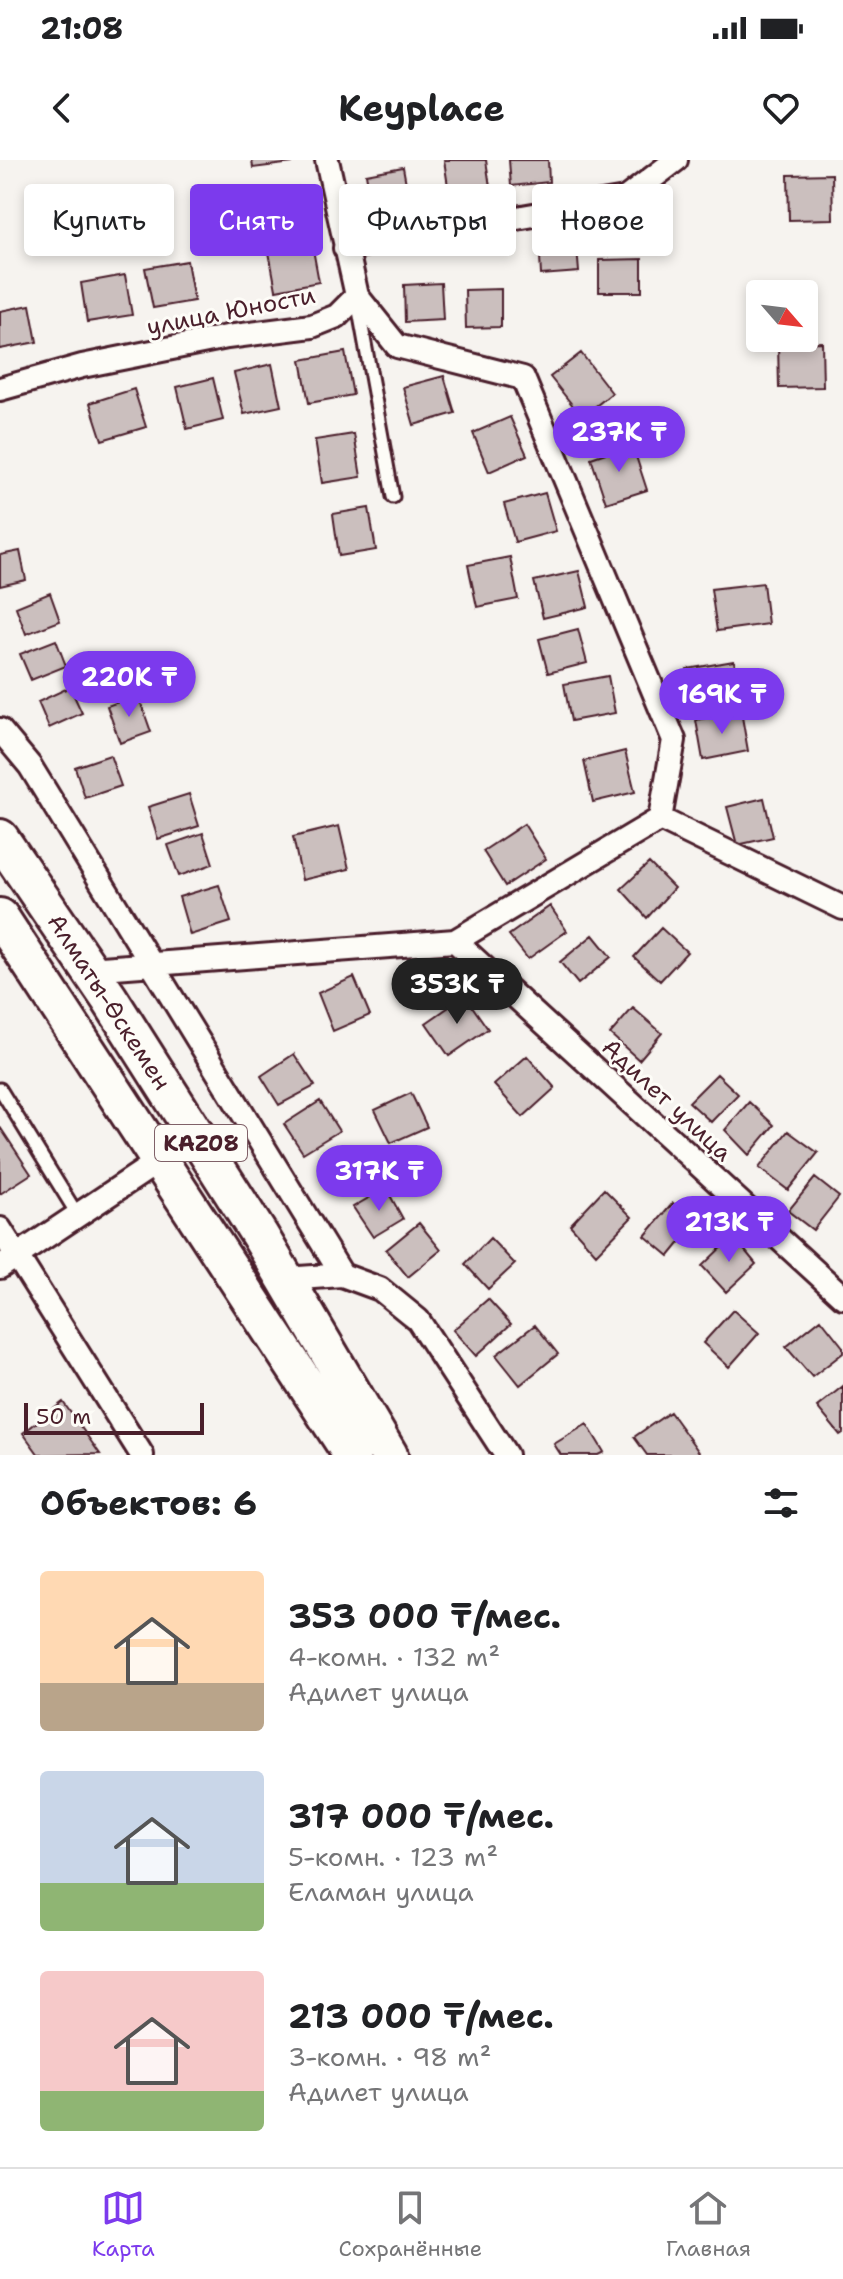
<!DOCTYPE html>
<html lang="ru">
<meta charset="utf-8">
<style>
:root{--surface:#fff;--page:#f2f2f2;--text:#202124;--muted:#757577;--line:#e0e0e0;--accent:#7c3aed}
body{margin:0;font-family:"Shantell Sans",sans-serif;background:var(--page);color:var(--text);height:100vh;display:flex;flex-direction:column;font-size:30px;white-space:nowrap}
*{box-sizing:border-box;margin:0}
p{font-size:26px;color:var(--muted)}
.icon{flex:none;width:44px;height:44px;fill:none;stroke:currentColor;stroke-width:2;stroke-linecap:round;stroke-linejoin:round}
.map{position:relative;height:1295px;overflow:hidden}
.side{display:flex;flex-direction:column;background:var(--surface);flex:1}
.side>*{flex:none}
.banner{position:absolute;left:24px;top:24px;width:796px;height:72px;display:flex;gap:16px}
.needle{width:52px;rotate:118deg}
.controls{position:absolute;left:746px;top:120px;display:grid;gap:16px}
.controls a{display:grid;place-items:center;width:72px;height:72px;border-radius:8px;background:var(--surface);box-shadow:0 4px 12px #0003;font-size:40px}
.scale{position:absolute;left:24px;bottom:20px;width:180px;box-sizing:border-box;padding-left:8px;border:4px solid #4a1f2b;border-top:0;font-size:22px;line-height:28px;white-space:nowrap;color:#4a1f2b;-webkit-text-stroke:6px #fdfcf7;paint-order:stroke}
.price{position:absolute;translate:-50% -68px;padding:0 18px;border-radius:28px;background:var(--accent);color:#fff;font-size:26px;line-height:52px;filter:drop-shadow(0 2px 4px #0008)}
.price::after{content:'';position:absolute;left:50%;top:48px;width:24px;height:18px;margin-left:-12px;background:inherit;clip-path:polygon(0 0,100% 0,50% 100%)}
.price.selected{background:#222;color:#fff}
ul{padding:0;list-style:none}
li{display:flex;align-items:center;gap:24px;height:200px;padding:0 40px}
li span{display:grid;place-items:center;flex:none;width:224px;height:160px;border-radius:8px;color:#555}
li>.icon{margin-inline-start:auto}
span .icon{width:96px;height:96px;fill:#fffc;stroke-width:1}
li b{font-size:34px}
h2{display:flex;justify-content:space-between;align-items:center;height:96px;padding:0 40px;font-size:34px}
.chip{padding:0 28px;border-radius:8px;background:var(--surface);box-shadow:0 4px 12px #0003;font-size:28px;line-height:72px}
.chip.selected{background:var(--accent);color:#fff}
.status{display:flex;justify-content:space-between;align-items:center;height:56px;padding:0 40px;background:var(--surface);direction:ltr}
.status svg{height:22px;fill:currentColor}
header{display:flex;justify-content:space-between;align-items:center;height:104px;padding:0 40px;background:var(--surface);font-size:36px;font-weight:700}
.dock{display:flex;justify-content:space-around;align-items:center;height:112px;border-top:2px solid var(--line);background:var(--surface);font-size:22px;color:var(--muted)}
.dock a{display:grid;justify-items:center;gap:4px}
.dock .selected{color:var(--accent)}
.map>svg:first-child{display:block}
.building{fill:#cbbfbe;stroke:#4a1f2b;stroke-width:2}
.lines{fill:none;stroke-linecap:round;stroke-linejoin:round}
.service-casing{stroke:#4a1f2b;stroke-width:17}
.minor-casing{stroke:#4a1f2b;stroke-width:28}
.primary-casing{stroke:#4a1f2b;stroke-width:42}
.service{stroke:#fdfcf7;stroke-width:11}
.minor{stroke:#fdfcf7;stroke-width:22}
.primary{stroke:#fdfcf7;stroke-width:36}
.labels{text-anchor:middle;stroke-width:6;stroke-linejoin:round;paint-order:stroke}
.shield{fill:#fdfcf7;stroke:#806168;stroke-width:2}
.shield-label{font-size:22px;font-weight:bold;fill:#4a1f2b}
.street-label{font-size:24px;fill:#4a1f2b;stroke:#fdfcf7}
</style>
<div class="status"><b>21:08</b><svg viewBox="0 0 49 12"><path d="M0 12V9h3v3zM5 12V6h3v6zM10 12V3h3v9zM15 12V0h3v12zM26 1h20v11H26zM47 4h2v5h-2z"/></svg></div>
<header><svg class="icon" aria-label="back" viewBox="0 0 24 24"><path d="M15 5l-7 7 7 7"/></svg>Keyplace<svg class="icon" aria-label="heart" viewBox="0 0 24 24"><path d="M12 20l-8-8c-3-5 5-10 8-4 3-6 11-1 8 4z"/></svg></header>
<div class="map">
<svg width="843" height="1295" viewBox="0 0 843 1295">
<rect width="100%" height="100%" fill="#f6f3ef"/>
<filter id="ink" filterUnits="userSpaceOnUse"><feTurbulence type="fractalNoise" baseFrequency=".0125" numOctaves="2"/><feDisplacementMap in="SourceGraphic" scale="16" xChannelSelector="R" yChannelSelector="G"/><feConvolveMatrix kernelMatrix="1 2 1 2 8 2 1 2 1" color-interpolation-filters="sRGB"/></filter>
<g filter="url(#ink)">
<path class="building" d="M252,0h40v3l-39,5z
M444,0h42l4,27 -41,6z
M509,0h39l1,22 -38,4z
M403,7l7,39 -37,7 -7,-39z
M832,14l1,45 -44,1 -1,-45z
M298,27l6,37 -40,7 -6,-37z
M576,76l3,36 -38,3 -2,-37z
M312,84l7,38 -43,8 -7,-38z
M642,99v33h-43v-32z
M187,101l7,40 -41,7 -8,-40z
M125,115l7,40 -45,7 -6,-39z
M441,123l2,37 -38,2 -1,-37z
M501,129v38l-35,1 -1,-38z
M30,145l7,37 -37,7v-38z
M822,182l1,45 -44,1 -1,-45z
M345,192l8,43 -44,8 -8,-43z
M581,193l31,40 -30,24 -32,-40z
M272,204l9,42 -37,8 -10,-41z
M444,216l11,37 -41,12 -11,-38z
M213,218l10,42 -36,9 -10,-42z
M134,229l12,38 -44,13 -12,-37z
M510,257l17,38 -38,17 -16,-39z
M354,274l7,43 -39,6 -7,-43z
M632,284l15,46 -41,13 -15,-45z
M545,333l11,38 -41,11 -11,-38z
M369,348l7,42 -37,6 -6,-42z
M20,391l6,29 -26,6v-31z
M510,397l8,42 -41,8 -9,-42z
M579,411l9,36 -45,11 -9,-37z
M763,423l5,41 -51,7 -6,-42z
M50,433l10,28 -34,13 -10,-27z
M578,469l9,34 -39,10 -9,-34z
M56,480l10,26 -35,14 -11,-26z
M734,501l6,39 -47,8 -6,-39z
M608,516l7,37 -44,8 -7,-37z
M70,527l12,26 -33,15 -11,-26z
M138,535l13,37 -31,11 -13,-37z
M741,551l7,40 -45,9 -7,-40z
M625,591l10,41 -42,10 -9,-41z
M110,595l11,31 -36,12 -10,-31z
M189,634l10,32 -41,13 -10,-32z
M764,638l9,39 -36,8 -10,-38z
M524,664l22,35 -41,27 -22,-35z
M339,666l10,43 -47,11 -9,-43z
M203,673l10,31 -34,12 -11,-31z
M649,703l25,25 -27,30 -26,-29z
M219,725l12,37 -41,13 -11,-38z
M550,746l17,25 -39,28 -19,-24z
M661,768l26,24 -27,29 -26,-24z
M593,775l18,22 -33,27 -18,-22z
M354,817l16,38 -37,16 -15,-38z
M465,836l23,33 -39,27 -23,-33z
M633,848l29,25 -23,27 -29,-26z
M294,894l21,32 -36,19 -18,-29z
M527,896l28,32 -32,29 -29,-32z
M717,914l21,20 -27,28 -22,-20z
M411,933l16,34 -36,16 -16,-33z
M320,941l19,30 -36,22 -19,-29z
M749,942l25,23 -25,30 -24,-25z
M0,967l31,47 -31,20z
M788,971l30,22 -30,37 -29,-22z
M815,1018l24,19 -26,33 -25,-19z
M386,1028l17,31 -30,18 -20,-30z
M604,1029l28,28 -36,37 -26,-29z
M673,1043l23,20 -27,33 -24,-20z
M419,1063l22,27 -33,27 -22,-27z
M733,1076l23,28 -30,28 -24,-26z
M490,1078l25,26 -27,25 -23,-25z
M488,1139l23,25 -35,32 -23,-26z
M733,1150l26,23 -30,34 -26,-24z
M821,1159l22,28v6l-31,24 -26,-30z
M535,1165l23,29 -38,31 -24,-30z
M843,1226v47l-3,2 -23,-28z
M63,1242l37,52 -61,1 -16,-22z
M670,1252l31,43h-54l-13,-18z
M587,1264l17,28 -6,3h-37l-7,-11z"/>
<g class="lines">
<g class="service-casing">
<path id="service" d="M358,145l35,192
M0,929l77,125"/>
</g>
<g class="minor-casing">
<path id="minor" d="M345,88l280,-49 51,-39
M357,136l40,50 126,32 151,362 -14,79
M0,229l82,-23 145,-29 85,-11 25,-10 20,-20 -30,-136
M0,570l30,36 312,509
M660,659l183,89
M455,781l388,356
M89,809l366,-28 205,-122
M0,1069l142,226
M0,1107l159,-106
M285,1119l57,-4 38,14 38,31 88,135"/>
</g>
<g class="primary-casing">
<path id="primary" d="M0,678l109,160 151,238 129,219
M0,757l352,538"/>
</g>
<use href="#service" class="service"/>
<use href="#minor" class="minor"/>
<use href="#primary" class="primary"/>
</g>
</g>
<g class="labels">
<rect class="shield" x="155" y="965" width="92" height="36" rx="6"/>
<g class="shield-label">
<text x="201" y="991">KAZ08</text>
</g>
<g class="street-label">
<text transform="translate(231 151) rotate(-11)" y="8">улица Юности</text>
<text transform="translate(109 842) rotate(57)" y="8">Алматы-Өскемен</text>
<text transform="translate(667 940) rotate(43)" y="8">Адилет улица</text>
</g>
</g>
</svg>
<div class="controls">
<a><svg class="needle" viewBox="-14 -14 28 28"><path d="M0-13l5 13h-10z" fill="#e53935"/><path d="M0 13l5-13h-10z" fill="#757577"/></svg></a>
</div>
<div class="scale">50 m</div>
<b class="price" style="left:619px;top:314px">237K ₸</b>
<b class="price" style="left:129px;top:559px">220K ₸</b>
<b class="price" style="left:722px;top:576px">169K ₸</b>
<b class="price selected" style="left:457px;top:866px">353K ₸</b>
<b class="price" style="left:379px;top:1053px">317K ₸</b>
<b class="price" style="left:729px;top:1104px">213K ₸</b>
<div class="banner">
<a class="chip">Купить</a>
<a class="chip selected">Снять</a>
<a class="chip">Фильтры</a>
<a class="chip">Новое</a>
</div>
</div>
<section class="side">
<h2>Объектов: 6<svg class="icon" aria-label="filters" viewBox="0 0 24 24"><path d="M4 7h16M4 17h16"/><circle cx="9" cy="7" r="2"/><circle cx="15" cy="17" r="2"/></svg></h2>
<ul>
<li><span style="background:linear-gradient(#ffd9b3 70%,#b9a48a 0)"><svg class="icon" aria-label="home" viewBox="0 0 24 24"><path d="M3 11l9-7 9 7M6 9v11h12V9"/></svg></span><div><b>353 000 ₸/мес.</b><p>4-комн. · 132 m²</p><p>Адилет улица</p></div></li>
<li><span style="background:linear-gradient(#c9d6e8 70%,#8fb573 0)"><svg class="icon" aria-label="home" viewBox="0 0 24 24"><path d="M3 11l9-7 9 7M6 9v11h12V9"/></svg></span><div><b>317 000 ₸/мес.</b><p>5-комн. · 123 m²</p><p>Еламан улица</p></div></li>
<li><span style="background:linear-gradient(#f6c9c9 75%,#8fb573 0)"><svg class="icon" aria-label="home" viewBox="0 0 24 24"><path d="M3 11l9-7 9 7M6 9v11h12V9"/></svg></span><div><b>213 000 ₸/мес.</b><p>3-комн. · 98 m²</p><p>Адилет улица</p></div></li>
</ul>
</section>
<nav class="dock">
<a class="selected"><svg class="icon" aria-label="map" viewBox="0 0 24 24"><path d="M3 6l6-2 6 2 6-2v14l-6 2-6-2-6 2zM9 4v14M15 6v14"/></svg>Карта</a>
<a><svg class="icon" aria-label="saved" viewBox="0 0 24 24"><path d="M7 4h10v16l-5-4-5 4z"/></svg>Сохранённые</a>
<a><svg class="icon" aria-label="home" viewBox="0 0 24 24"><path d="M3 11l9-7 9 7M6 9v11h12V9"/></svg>Главная</a>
</nav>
